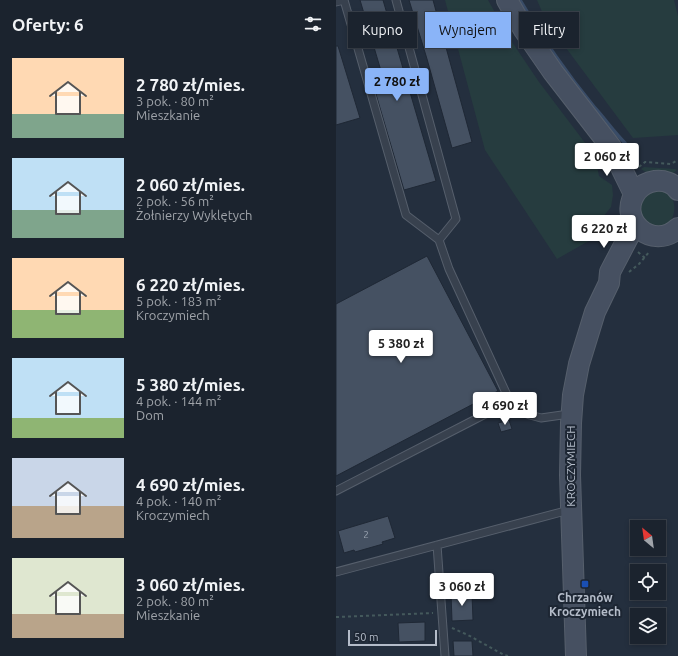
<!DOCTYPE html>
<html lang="pl">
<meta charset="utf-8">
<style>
:root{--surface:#1b232e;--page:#282f3a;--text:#f1f3f6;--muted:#a0a4aa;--line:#39404a;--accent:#8ab4f8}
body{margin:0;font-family:Ubuntu,sans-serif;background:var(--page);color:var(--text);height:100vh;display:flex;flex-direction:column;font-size:15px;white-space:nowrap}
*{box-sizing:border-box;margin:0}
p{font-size:13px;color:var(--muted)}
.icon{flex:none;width:22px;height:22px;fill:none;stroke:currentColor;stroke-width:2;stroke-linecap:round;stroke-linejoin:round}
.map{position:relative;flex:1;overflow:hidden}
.panel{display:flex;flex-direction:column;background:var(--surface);width:336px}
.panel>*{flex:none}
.hud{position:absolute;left:12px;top:12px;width:270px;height:36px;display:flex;gap:8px}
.needle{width:26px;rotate:331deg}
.controls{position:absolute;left:294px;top:520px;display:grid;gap:8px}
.controls a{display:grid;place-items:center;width:36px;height:36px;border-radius:0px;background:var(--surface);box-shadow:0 2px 6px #0003,0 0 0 1px var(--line);font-size:20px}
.scale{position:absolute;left:12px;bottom:10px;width:89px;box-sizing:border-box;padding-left:4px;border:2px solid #b4bcc9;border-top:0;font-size:11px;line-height:14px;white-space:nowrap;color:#b4bcc9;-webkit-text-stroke:3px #1d2633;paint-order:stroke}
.price{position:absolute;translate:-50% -34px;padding:0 9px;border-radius:4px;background:#fff;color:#222;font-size:13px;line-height:26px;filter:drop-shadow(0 1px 2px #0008)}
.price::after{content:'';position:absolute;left:50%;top:24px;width:12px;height:9px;margin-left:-6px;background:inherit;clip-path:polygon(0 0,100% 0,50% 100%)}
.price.active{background:var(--accent);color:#111}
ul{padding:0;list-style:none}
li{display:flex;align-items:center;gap:12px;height:100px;padding:0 12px}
li span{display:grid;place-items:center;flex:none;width:112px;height:80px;border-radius:0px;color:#555}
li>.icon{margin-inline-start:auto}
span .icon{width:48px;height:48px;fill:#fffc;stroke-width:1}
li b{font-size:17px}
h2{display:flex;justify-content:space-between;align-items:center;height:48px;padding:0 12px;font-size:17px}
.pill{padding:0 14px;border-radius:0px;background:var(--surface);box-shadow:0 2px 6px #0003,0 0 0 1px var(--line);font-size:14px;line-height:36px}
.pill.active{background:var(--accent);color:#111}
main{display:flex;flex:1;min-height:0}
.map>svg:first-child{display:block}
.green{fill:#263c3f}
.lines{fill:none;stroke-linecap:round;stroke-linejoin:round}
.stream{stroke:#394c67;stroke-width:3.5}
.building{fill:#455162;stroke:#1f2835}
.service-casing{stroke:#565f6c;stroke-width:9}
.secondary-casing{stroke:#565f6c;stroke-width:22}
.path{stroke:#44595c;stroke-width:2;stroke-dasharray:3 3;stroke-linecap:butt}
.service{stroke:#38414e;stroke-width:7}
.secondary{stroke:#465061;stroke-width:20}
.transit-dot{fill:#1a4fb4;stroke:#1d2633;stroke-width:1.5}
.labels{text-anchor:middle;stroke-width:4;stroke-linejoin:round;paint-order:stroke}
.number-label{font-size:10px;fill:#98a1af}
.street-label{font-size:12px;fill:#b4bcc9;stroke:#1d2633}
.poi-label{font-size:12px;font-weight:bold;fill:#b4bcc9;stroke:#1d2633}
</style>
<main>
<section class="panel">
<h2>Oferty: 6<svg class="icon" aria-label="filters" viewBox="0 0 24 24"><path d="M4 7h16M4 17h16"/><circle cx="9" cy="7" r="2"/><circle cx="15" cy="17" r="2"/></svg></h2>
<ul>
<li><span style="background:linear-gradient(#ffd9b3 70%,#7fa58c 0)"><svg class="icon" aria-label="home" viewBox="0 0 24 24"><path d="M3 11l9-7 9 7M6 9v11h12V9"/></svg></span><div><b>2 780 zł/mies.</b><p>3 pok. · 80 m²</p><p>Mieszkanie</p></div></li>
<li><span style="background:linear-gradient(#bfe0f5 65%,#7fa58c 0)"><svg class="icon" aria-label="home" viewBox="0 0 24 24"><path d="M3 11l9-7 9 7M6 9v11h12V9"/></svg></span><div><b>2 060 zł/mies.</b><p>2 pok. · 56 m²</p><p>Żołnierzy Wyklętych</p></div></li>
<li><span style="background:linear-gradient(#ffd9b3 65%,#8fb573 0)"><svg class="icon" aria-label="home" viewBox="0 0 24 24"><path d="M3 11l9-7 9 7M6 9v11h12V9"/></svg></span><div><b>6 220 zł/mies.</b><p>5 pok. · 183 m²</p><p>Kroczymiech</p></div></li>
<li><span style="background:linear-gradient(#bfe0f5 75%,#8fb573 0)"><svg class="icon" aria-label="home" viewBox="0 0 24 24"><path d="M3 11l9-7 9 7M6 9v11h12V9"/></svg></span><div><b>5 380 zł/mies.</b><p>4 pok. · 144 m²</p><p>Dom</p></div></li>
<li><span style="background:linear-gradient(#c9d6e8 60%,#b9a48a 0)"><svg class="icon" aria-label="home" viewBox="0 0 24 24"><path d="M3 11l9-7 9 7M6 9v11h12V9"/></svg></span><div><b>4 690 zł/mies.</b><p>4 pok. · 140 m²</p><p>Kroczymiech</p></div></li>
<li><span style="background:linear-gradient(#dfe7d0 70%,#b9a48a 0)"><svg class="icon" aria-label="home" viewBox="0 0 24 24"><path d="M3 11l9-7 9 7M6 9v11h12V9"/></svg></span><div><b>3 060 zł/mies.</b><p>2 pok. · 80 m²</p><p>Mieszkanie</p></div></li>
</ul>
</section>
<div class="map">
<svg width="342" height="656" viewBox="0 0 342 656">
<rect width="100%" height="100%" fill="#242f3e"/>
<path class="green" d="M109,0h43l22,39 29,43 56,74 4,20 13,9 1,10 -2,12 -8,10 -9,21 -37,21 -72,-109z
M201,0h137l4,16v119l-45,3 -87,-117z
M308,167l31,2 2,1 -5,4 -20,2 -11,-7z
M320,190c22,2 22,22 12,36l-17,1 -12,-13c2,-16 3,-17 17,-24z"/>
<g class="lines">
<path class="stream" d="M184,0c22,38 47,74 75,108 10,11 19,24 30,35"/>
</g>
<path class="building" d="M24,0h23l53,181 -32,9 -31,-106 11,-3z
M73,0h24l39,142 -20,6 -25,-89z
M0,46h2l22,72 -24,7z
M91,256l71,135 -162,85v-172z
M173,420l3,9 -11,3 -3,-9z
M52,516l7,22 -13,4 1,2 -28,8 -1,-2 -10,3 -6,-22z
M115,594h21l1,26 -21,1z
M89,622v19l-26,1 -1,-19z
M117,641h19l1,15h-19z"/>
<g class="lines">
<g class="service-casing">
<path id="service" d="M60,0l60,219 -17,21
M0,2l8,-2 62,215 33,25 10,29 64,139
M0,491l165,-85 12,2 17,7 11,3 28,-4
M101,545l8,111
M0,572l233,-62"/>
</g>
<g class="secondary-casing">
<path id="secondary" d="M171,0l17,30 29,42 58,75 23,47
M342,190c-5,-7 -14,-10 -23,-9 -7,1 -14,5 -18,10 -22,28 16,61 41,37
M240,656l-6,-181 1,-52 2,-28 6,-31 16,-52 14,-29 1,-11 22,-42 2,-8"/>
</g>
<path class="path" d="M303,167l6,-5 26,2 7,-4
M302,252l7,6
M293,272l10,-8 11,-13
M0,617l97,-4
M116,628l16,7 36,20 4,1"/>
<use href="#service" class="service"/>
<use href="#secondary" class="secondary"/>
</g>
<rect class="transit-dot" x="245" y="580" width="8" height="8" rx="2"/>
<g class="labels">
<g class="number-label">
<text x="30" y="538">2</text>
</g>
<g class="street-label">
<text transform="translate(235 466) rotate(-90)" y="4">KROCZYMIECH</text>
</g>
<g class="poi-label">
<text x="249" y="602">Chrzanów<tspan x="249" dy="14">Kroczymiech</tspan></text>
</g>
</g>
</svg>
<div class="controls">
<a><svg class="needle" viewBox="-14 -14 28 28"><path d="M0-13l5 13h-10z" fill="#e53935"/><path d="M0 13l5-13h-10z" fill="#a0a4aa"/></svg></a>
<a><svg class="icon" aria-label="locate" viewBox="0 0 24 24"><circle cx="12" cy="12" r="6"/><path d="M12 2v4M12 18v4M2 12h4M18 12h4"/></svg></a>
<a><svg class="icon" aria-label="layers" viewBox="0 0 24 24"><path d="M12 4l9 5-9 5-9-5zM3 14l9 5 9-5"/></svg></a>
</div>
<div class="scale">50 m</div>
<b class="price active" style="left:61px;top:102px">2 780 zł</b>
<b class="price" style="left:271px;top:177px">2 060 zł</b>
<b class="price" style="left:268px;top:249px">6 220 zł</b>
<b class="price" style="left:65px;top:364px">5 380 zł</b>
<b class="price" style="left:169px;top:426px">4 690 zł</b>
<b class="price" style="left:126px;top:607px">3 060 zł</b>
<div class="hud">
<a class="pill">Kupno</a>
<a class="pill active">Wynajem</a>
<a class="pill">Filtry</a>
</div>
</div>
</main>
